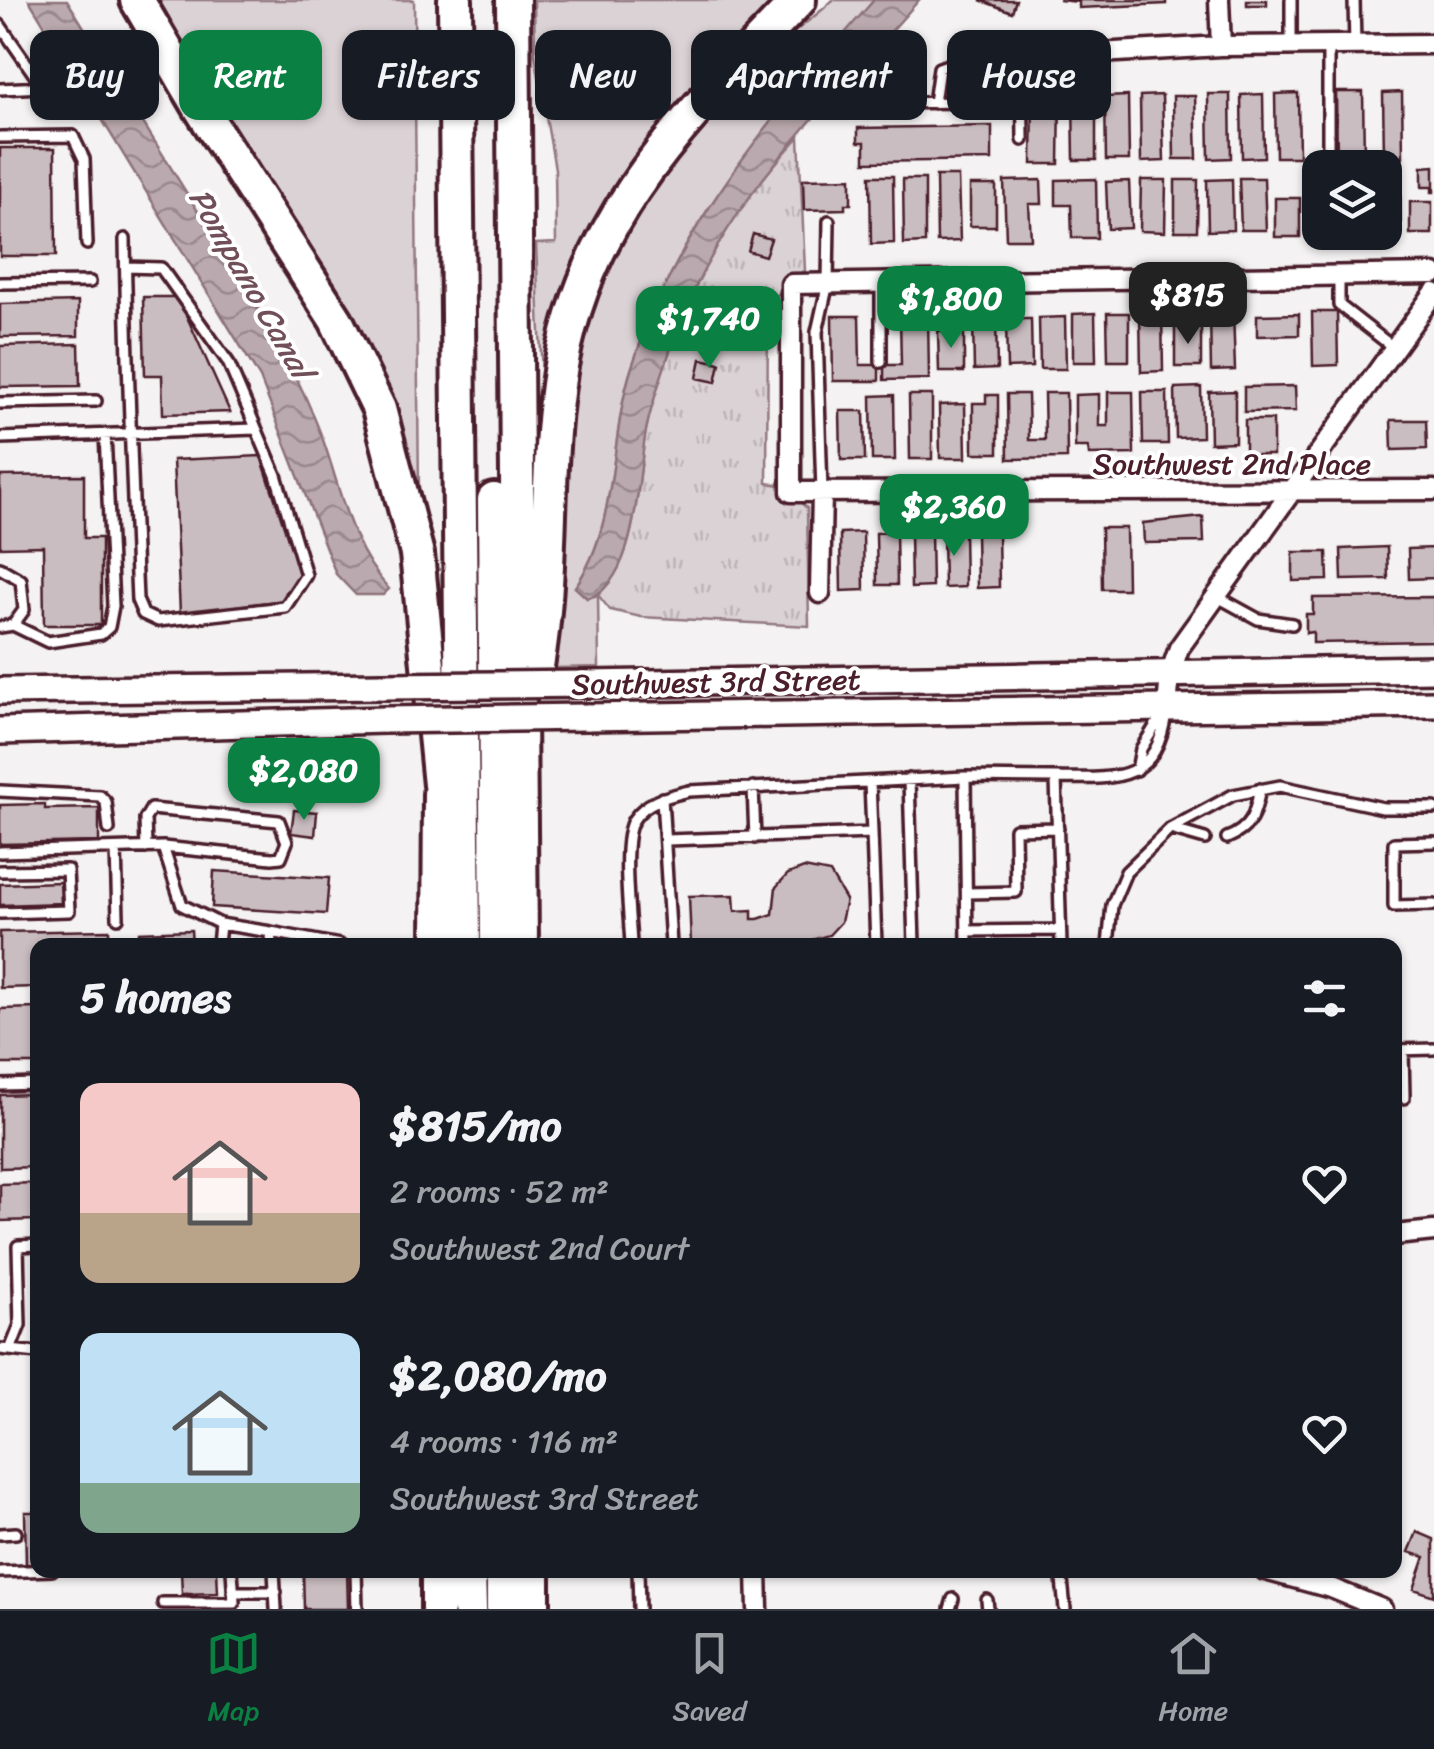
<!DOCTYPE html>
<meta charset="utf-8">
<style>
:root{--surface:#171b24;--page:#242831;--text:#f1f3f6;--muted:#9ea1a6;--line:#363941;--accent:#0b8043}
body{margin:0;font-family:Sriracha,sans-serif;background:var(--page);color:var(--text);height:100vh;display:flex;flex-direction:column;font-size:38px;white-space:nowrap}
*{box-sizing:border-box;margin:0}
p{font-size:32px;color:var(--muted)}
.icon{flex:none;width:55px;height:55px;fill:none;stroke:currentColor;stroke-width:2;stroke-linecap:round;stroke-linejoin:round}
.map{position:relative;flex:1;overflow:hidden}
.side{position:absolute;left:30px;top:938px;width:1372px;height:640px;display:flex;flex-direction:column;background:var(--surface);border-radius:20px;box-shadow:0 2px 8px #0004}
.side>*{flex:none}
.hud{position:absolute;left:30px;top:30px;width:1375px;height:90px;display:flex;gap:20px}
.tools{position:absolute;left:1302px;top:150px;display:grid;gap:20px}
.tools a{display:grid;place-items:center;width:100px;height:100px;border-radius:20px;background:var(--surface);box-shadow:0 2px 8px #0004;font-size:50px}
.price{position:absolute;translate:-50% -85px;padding:0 22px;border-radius:20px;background:var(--accent);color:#fff;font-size:32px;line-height:65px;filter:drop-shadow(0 2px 5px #0008)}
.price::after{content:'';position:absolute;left:50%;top:60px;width:30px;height:22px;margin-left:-15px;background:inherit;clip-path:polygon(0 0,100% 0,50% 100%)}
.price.active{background:#222;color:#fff}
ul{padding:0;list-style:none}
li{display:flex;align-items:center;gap:30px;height:250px;padding:0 50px}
li span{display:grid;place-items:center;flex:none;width:280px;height:200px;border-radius:20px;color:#555}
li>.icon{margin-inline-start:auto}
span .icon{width:120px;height:120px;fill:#fffc;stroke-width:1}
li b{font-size:42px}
h2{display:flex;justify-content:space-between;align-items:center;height:120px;padding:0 50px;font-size:42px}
.tag{padding:0 35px;border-radius:20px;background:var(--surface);box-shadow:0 2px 8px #0004;font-size:35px;line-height:90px}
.tag.active{background:var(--accent);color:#fff}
.tab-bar{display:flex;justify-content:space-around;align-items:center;height:140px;border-top:2px solid var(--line);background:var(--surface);font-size:28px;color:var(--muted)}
.tab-bar a{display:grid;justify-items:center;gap:5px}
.tab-bar .active{color:var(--accent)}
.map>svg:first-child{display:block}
.green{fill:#dbd2d5;stroke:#927880;stroke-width:2.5}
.park{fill:url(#park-tufts);stroke:#927880;stroke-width:2.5}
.water{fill:url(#water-waves);stroke:#8d727a;stroke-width:2.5}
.building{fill:#cabdc1;stroke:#4a1f2b;stroke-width:2.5}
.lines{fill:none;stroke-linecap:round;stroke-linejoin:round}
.lane-casing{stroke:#4a1f2b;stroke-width:16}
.street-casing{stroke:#4a1f2b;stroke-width:25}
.secondary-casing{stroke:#4a1f2b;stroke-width:32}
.highway-casing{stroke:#4a1f2b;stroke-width:40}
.lane{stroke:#fff;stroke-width:9}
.street{stroke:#fff;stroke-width:18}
.secondary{stroke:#fff;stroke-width:25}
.highway{stroke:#fff;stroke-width:32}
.secondary-bridge-casing{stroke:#4a1f2b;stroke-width:32;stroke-linecap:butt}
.secondary-bridge{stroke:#fff;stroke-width:25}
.labels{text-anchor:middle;stroke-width:8;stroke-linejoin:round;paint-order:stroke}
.street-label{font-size:30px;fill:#4a1f2b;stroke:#fff}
.water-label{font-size:32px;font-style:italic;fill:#714f59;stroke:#fff}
</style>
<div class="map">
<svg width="1434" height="1609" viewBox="0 0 1434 1609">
<defs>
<pattern id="park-tufts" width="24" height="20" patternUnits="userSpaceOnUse" patternTransform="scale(2.5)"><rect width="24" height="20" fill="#dbd2d5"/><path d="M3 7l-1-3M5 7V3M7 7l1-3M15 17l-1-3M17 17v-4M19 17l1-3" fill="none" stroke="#bdb4b7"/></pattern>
<pattern id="water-waves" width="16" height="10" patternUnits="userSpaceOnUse" patternTransform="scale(2.5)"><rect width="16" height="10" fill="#baa9ae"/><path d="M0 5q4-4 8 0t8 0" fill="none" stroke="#99898e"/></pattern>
</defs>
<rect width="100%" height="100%" fill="#f4f2f2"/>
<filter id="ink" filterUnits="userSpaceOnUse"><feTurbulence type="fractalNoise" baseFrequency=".01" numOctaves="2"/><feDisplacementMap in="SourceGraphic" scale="20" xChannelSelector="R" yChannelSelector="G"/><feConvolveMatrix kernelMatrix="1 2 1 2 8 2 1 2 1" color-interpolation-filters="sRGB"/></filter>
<g filter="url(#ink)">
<path class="green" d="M147,0h267l5,494h-4z
M534,0h251l-90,94 -153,283 -6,-133 20,-1 -1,-74 -20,-115z
M833,0h41c-101,123 -190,210 -242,367 -23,69 -13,158 -57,220l12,11 11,-3 1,72 -45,1c17,-205 -7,-363 137,-531 27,-32 59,-64 90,-93 16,-16 36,-28 52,-44z"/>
<path class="park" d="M799,137l6,134c-19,7 -20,23 -37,30l-1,182 13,2 27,23 2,118 -168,-9 -31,-7 -12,-15c42,-38 38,-113 48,-165 8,-39 23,-79 36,-117 24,-68 69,-123 117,-176z"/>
<path class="water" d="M29,0h38l202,326c21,37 39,73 54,114 19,53 26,105 66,149l-6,6h-27l-20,-21 -76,-196z
M874,0h45c-94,108 -202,206 -247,345 -9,27 -19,54 -25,81 -10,44 -8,158 -60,172l-12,-11c44,-61 34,-151 57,-220 47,-144 143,-255 242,-367z"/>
<path class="building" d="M980,0h36l-4,12z
M1059,0h107v4l-87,4v-6z
M1247,0h20v5h-20z
M1336,92h27l1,67h-27z
M1402,92l1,65h-19l-1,-64z
M1298,93l1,64h-23l-1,-63z
M1208,94h22l1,64 -22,1z
M1263,94l1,63 -22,1 -1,-63z
M1162,95l2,66 -23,1 -1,-66z
M1128,96l1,64h-23l-1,-63z
M1173,96h22l2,63h-23z
M1033,97h27l-1,67h-27z
M1073,97h23v63h-22z
M992,126v34l-127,2v-20h-7v-14z
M0,148h55l1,108h-56z
M1434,166v26h-2v-5h-10v-20z
M1307,174h13v51h-12z
M870,176h23l1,67 -23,1z
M936,176h22l2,65 -23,1z
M851,178v26h-6v5l-41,1 -1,-31z
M1239,178h25l2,52h-25z
M903,179h22v64l-21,1z
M1096,179l1,59h-25l-1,-33h-15v-25z
M1232,179l1,51 -25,1 -1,-51z
M1041,180l1,24h-13l2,35h-25l-2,-58z
M1141,180h25l-1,52 -25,-1z
M1175,180h23l-1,51h-22z
M1129,181l2,47 -23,1 -2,-47z
M1400,182l1,54h-24l8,-4v-49z
M970,185h26v41h-26z
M1275,198h25v39h-25z
M1410,202h22v32h-22z
M753,234l18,5 -6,17 -17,-5z
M143,297h35l52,115 -67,2 -1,-39h-17z
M78,302v34l-78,1v-33z
M1233,310l2,60 -24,1 -1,-60z
M1140,312h22l1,59 -22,1z
M1312,312h25l1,53 -25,1z
M1095,313l1,49h-23v-48z
M1107,313h22v48h-21z
M928,314l1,65 -45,1v-15h17l-1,-50z
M1299,314v21l-42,1v-21z
M832,316h27l1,49h19v16h-46z
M1065,317l1,52h-26l-1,-51z
M973,319h23l1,50 -23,1z
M1006,319h25l1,48 -25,1z
M1175,327h26v40h-26z
M964,330v42h-25l-1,-41z
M79,344l1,42 -80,1v-41z
M701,359l19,4 -4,19 -19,-4z
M1295,386l1,25 -52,1v-25z
M1201,387l1,50 -26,1 -1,-50z
M1235,391v51l-25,1 -1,-51z
M1108,392h25l1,62 -45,1 -1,-8h-13v-52l24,-1v32h9z
M1142,392h25l1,52h-25z
M1044,393h22l1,65 -59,1 -1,-65h21l1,46h16z
M894,395l1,65h-23l-1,-64z
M909,395h23v64h-22z
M986,395h12v58h-25v-50h13z
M965,404l1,54h-26l-1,-53z
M840,411h24l1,49h-24z
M1245,420h28v35h-28z
M1391,420h35l1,29 -35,1z
M261,456l40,122 -15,14 -1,8 -105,13 -7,-153z
M84,475v63h17v87h-57l-1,-79 -43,1v-71z
M1203,517l1,25 -60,1 -1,-20z
M1101,528h25l1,61h-25z
M943,531h21l1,56 -21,1z
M976,531h22l1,56 -22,1z
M863,532l1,58 -23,1 -1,-58z
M896,532l1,53h-20l-1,-52z
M910,532h21l1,55 -21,1z
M1387,547l1,32 -46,1 -1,-31z
M1434,548v30l-25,1 -1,-30z
M1293,552h34l1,28 -35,1z
M1434,597v44l-121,2v-11l-7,1v-19h7v-16z
M45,804v5l54,-1v34l-99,2v-39z
M294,810l23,2 -2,24 -24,-3z
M804,868l26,5 16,27 -5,22 -12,13 -17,5v5h-121l-2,-49 45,-1 1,16 17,-1v9h6l15,-5 3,-27 12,-13z
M214,871l115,7 -3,36 -114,-7z
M60,882l1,21 -61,2v-21z
M109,930v15h-71v42l-38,1v-56z
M191,930l1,15h-53v-13z
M38,1008v56h-38v-55z
M38,1094v73l-38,1v-73z
M38,1183v37l-38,1v-37z
M25,1512h13v53l-12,1z
M1417,1532l17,7v57l-20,-7 11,-32 -16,-5z
M181,1570h36l1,23 -36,1z
M303,1570h44l1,39h-44z"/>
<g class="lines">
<g class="lane-casing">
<path id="lane" d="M1291,0v46
M1354,0l1,45
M0,25l43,62 -43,2
M1328,45v103
M1022,57l1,83
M881,103l93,-1
M934,103l5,-35 20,-7
M0,137l73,-1 11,23 3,85
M125,239c2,121 7,241 12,361l6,14 15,7 127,-14 21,-32 -30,-100 -48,-113 -67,-94 -35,-1
M1339,275v30l55,43
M881,282v80
M0,283l90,-1
M0,403l96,-2
M0,438l256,-9
M822,492l-5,-160 11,-49 1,-62
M0,568l21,12 3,30 -11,15 -13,2
M1216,596l42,23 34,5
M13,625l35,17 53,-8 8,-7 4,-21 -8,-172
M1137,770l4,-21 21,-34
M909,779l5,166
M753,787l2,51
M0,791l100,5 6,6 3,27
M662,798l9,147
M1170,829l35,10
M872,833l4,112
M1227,838c25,-10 28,-24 33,-49
M667,840l205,-7 -2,-51
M1434,842l-40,1v63l40,-1
M146,848l-1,-29 6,-10 128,12 8,21 -6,15 -9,1 -109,-11
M116,849l2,69
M0,852l163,-5 19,58 38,19 51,8v13
M0,871l67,-1 2,41 -69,2
M967,893l49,-1 -1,-63 43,-1
M967,931l93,-1
M271,932l69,13
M218,945l2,-21
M631,945c-1,-26 -11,-107 3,-126 12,-18 35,-23 55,-28l276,-14
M967,945l-2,-168 91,1
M1061,945l-5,-167c60,1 101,5 110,-66
M1108,945l4,-40 14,-33 44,-43 63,-34 47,-9 103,22h51
M1395,1050l39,-1
M1403,1050l1,48
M0,1085l38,-1
M0,1349l38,4
M10,1350l10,-25 -2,-79 20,-1
M0,1534l16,-1
M274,1570l2,39
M356,1570l1,39
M638,1570l1,39
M1061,1570l4,39
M0,1572l52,-2
M233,1592h43
M987,1600l1,9
M163,1603h71l-2,-33
M950,1609l3,-10"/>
</g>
<g class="street-casing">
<path id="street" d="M1219,0l2,46
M959,61l262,-15 213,-2
M1434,274l-643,10v208l643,-2
M820,593l2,-101
M1167,708l3,-34 9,-26 255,-355
M1395,1235l39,-4
M757,1570l1,39
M1265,1570l66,18 51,21"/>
</g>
<g class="secondary-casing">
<path id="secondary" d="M588,684l846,-15
M0,691l383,-5
M587,717l847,-13
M0,731l385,-11"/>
</g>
<g class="highway-casing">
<path id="highway" d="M137,0l64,109 135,211 43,89 38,145 23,231
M455,0l9,945
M513,0l8,945
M494,500l3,445
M537,666c16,-92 8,-188 21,-281 22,-169 130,-268 241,-385
M439,945l1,-151
M438,1570v39
M469,1570l1,39
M503,1570v39
M533,1570v39"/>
</g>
<use href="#lane" class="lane"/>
<use href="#street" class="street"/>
<use href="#secondary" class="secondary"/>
<use href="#highway" class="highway"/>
<g class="secondary-bridge-casing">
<path id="secondary-bridge" d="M383,686l205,-2
M385,720l202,-3"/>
</g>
<use href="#secondary-bridge" class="secondary-bridge"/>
</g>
</g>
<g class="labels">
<g class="street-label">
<text x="1232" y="474">Southwest 2nd Place</text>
<text transform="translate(716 682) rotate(-1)" y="10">Southwest 3rd Street</text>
</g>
<g class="water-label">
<text transform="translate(251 283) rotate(60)" y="11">Pompano Canal</text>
</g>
</g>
</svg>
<div class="tools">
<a><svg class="icon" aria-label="layers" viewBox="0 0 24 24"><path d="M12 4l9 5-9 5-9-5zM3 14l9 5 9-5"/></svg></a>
</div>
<b class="price active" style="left:1188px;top:347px">$815</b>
<b class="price" style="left:951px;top:351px">$1,800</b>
<b class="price" style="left:709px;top:371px">$1,740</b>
<b class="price" style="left:954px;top:559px">$2,360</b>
<b class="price" style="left:304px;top:823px">$2,080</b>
<div class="hud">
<a class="tag">Buy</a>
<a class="tag active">Rent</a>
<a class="tag">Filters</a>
<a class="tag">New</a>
<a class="tag">Apartment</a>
<a class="tag">House</a>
</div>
<section class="side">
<h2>5 homes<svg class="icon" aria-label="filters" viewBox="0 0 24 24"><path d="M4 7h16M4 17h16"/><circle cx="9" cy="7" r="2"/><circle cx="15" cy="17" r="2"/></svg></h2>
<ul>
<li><span style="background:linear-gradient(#f6c9c9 65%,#b9a48a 0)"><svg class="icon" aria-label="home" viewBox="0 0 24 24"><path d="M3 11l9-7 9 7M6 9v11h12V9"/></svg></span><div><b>$815/mo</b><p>2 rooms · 52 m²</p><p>Southwest 2nd Court</p></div><svg class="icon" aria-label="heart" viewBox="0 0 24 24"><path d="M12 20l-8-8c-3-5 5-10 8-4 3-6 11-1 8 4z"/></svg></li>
<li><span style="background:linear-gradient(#bfe0f5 75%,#7fa58c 0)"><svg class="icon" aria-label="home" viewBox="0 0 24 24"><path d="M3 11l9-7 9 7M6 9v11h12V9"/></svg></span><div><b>$2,080/mo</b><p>4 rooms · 116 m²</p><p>Southwest 3rd Street</p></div><svg class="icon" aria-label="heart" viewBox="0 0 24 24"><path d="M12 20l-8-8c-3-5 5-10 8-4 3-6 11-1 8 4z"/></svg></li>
</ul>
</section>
</div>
<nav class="tab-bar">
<a class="active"><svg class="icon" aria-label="map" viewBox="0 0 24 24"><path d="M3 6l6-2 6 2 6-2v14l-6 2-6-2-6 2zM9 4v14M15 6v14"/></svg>Map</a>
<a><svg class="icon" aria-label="saved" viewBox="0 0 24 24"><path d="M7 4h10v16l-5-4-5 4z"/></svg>Saved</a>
<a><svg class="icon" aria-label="home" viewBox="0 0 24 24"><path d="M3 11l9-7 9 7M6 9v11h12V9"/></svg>Home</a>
</nav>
